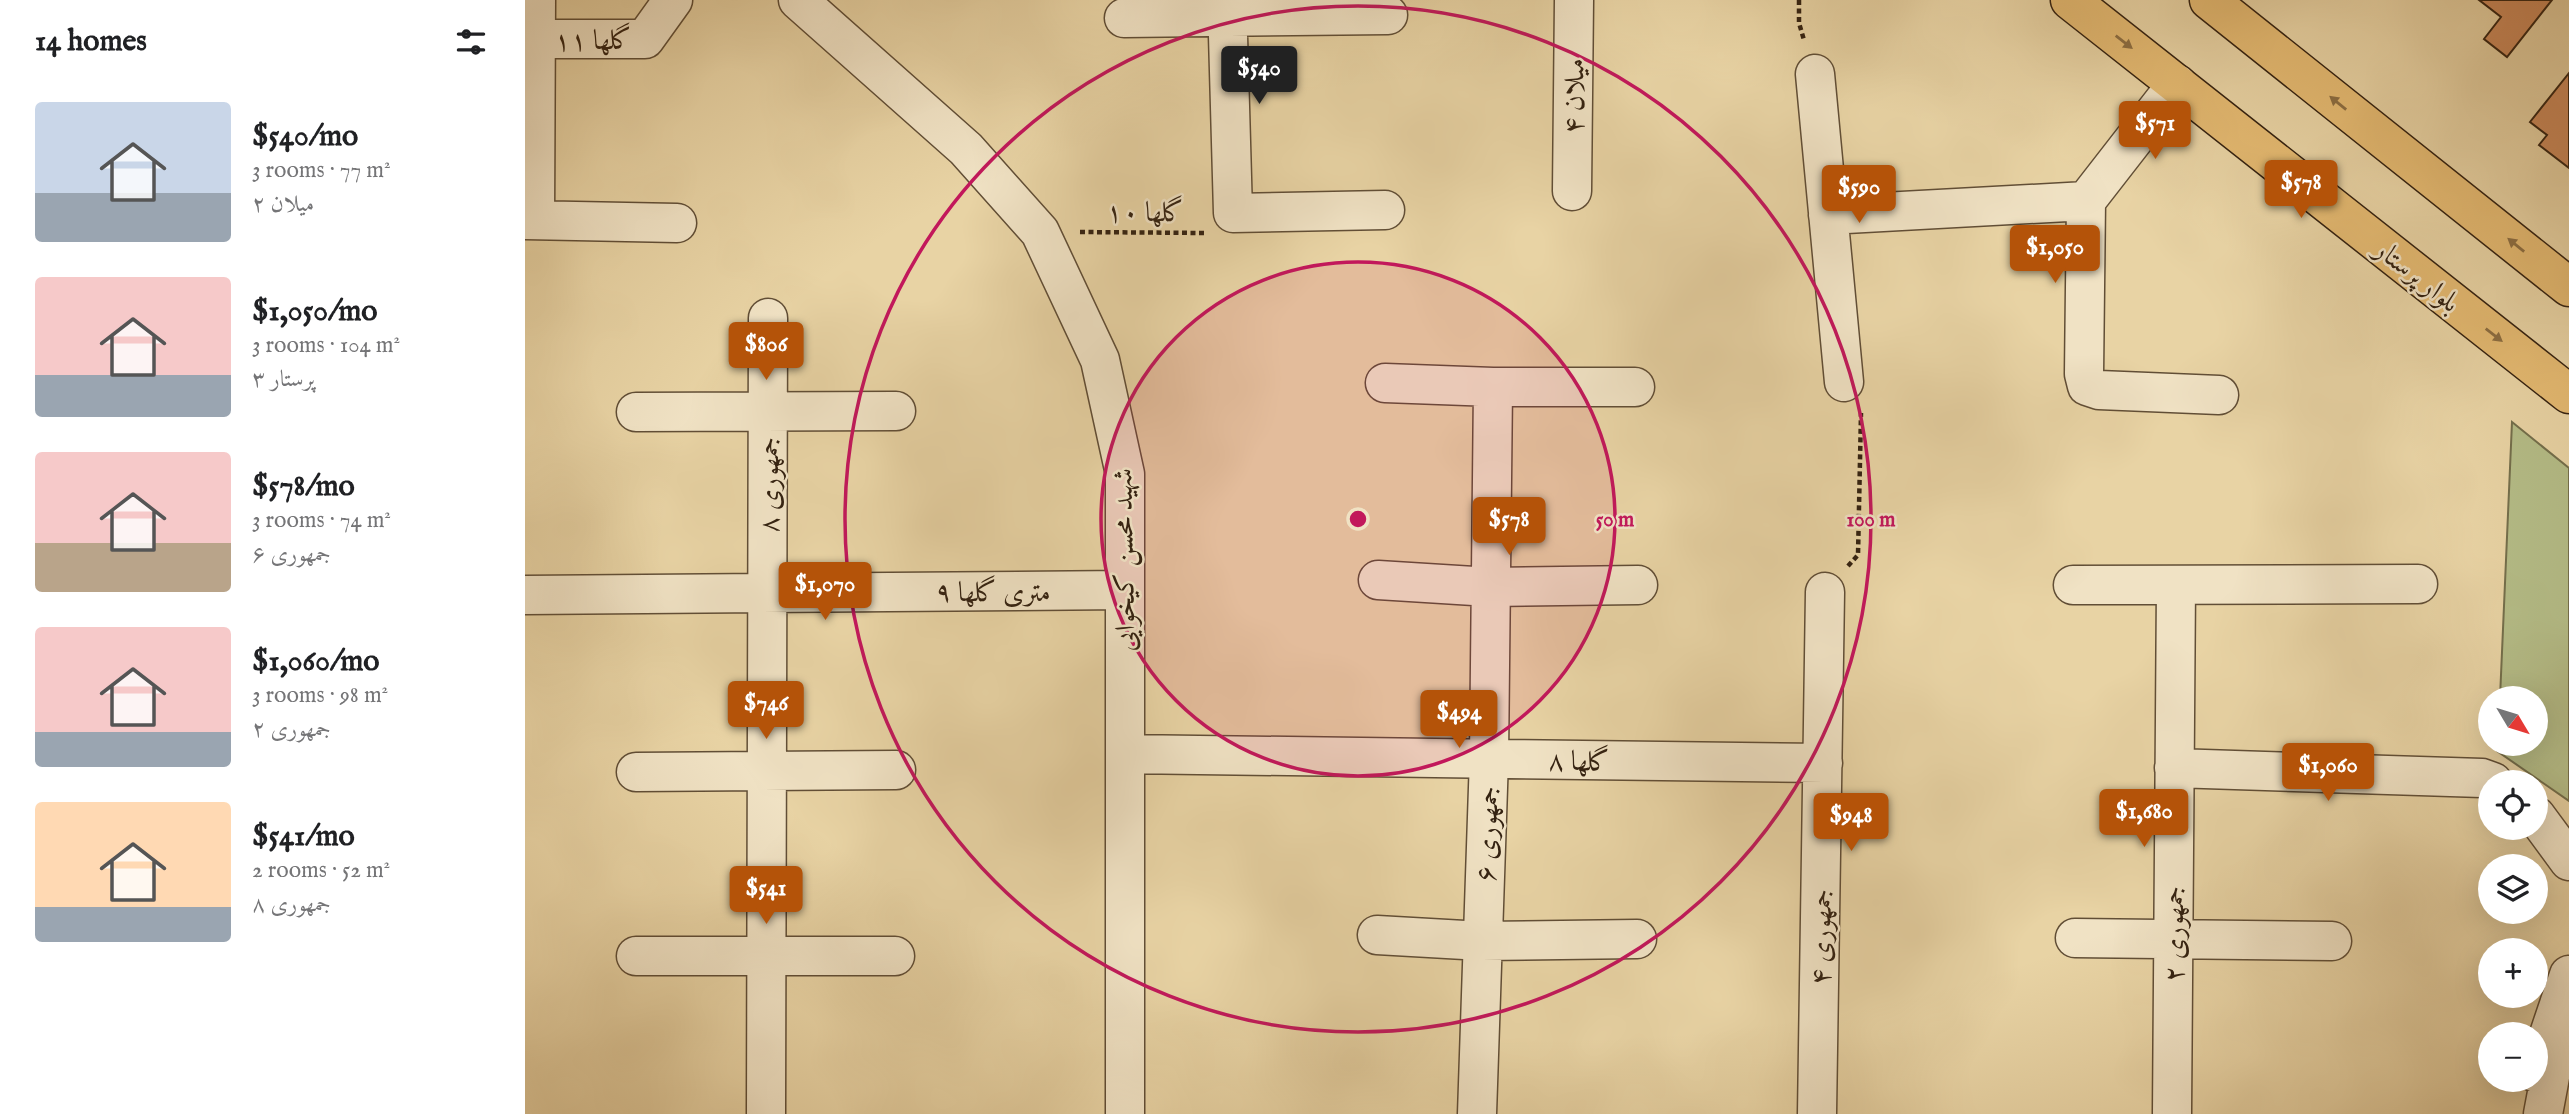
<!DOCTYPE html>
<meta charset="utf-8">
<style>
:root{--surface:#fff;--page:#f6f6f6;--text:#202124;--muted:#757577;--accent:#b45309}
body{margin:0;font-family:"IM FELL English",Amiri,serif;background:var(--page);color:var(--text);height:100vh;display:flex;flex-direction:column;font-size:26px;white-space:nowrap}
*{box-sizing:border-box;margin:0}
p{font-size:23px;color:var(--muted)}
.icon{flex:none;width:38px;height:38px;fill:none;stroke:currentColor;stroke-width:2;stroke-linecap:round;stroke-linejoin:round}
.map{position:relative;flex:1;overflow:hidden}
.drawer{display:flex;flex-direction:column;background:var(--surface);width:525px}
.drawer>*{flex:none}
.needle{width:46px;rotate:128deg}
.fabs{position:absolute;left:1953px;top:686px;display:grid;gap:14px}
.fabs a{display:grid;place-items:center;width:70px;height:70px;border-radius:50%;background:var(--surface);box-shadow:0 7px 28px #0002;font-size:35px}
.price{position:absolute;translate:-50% -60px;padding:0 16px;border-radius:7px;background:var(--accent);color:#fff;font-size:23px;line-height:46px;filter:drop-shadow(0 2px 4px #0008)}
.price::after{content:'';position:absolute;left:50%;top:42px;width:21px;height:16px;margin-left:-10px;background:inherit;clip-path:polygon(0 0,100% 0,50% 100%)}
.price.on{background:#222;color:#fff}
ul{padding:0;list-style:none}
li{display:flex;align-items:center;gap:21px;height:175px;padding:0 35px}
li span{display:grid;place-items:center;flex:none;width:196px;height:140px;border-radius:7px;color:#555}
li>.icon{margin-inline-start:auto}
span .icon{width:84px;height:84px;fill:#fffc;stroke-width:1}
li b{font-size:30px}
h2{display:flex;justify-content:space-between;align-items:center;height:84px;padding:0 35px;font-size:30px}
main{display:flex;flex:1;min-height:0}
.map>svg:first-child{display:block}
.green{fill:#b4bc87;stroke:#746f4c;stroke-width:2}
.building{fill:#cb895b;stroke:#342211;stroke-width:2}
.lines{fill:none;stroke-linecap:round;stroke-linejoin:round}
.minor-casing{stroke:#614e36;stroke-width:41}
.major-casing{stroke:#342211;stroke-width:41}
.path{stroke:#342211;stroke-width:4.5;stroke-dasharray:5 3.5;stroke-linecap:butt}
.minor{stroke:#f0e2c4;stroke-width:38}
.major{stroke:#e4ba72;stroke-width:38}
.oneway{fill:#8c6e42}
.ring{fill:none;stroke:#c2185b;stroke-width:3.5}
.labels{text-anchor:middle;stroke-width:5;stroke-linejoin:round;paint-order:stroke}
.street-label{font-size:28px;fill:#342211;stroke:#f0e2c4}
.centre{fill:#c2185b;stroke:#f0e2c4;stroke-width:3.5}
.ring-label{font-size:21px;text-anchor:middle;font-weight:bold;fill:#c2185b;stroke:#f0e2c4;stroke-width:5;stroke-linejoin:round;paint-order:stroke}
</style>
<main>
<section class="drawer">
<h2>14 homes<svg class="icon" aria-label="filters" viewBox="0 0 24 24"><path d="M4 7h16M4 17h16"/><circle cx="9" cy="7" r="2"/><circle cx="15" cy="17" r="2"/></svg></h2>
<ul>
<li><span style="background:linear-gradient(#c9d6e8 65%,#9aa5b1 0)"><svg class="icon" aria-label="home" viewBox="0 0 24 24"><path d="M3 11l9-7 9 7M6 9v11h12V9"/></svg></span><div><b>$540/mo</b><p>3 rooms · 77 m²</p><p>میلان ۲</p></div></li>
<li><span style="background:linear-gradient(#f6c9c9 70%,#9aa5b1 0)"><svg class="icon" aria-label="home" viewBox="0 0 24 24"><path d="M3 11l9-7 9 7M6 9v11h12V9"/></svg></span><div><b>$1,050/mo</b><p>3 rooms · 104 m²</p><p>پرستار ۳</p></div></li>
<li><span style="background:linear-gradient(#f6c9c9 65%,#b9a48a 0)"><svg class="icon" aria-label="home" viewBox="0 0 24 24"><path d="M3 11l9-7 9 7M6 9v11h12V9"/></svg></span><div><b>$578/mo</b><p>3 rooms · 74 m²</p><p>جمهوری ۶</p></div></li>
<li><span style="background:linear-gradient(#f6c9c9 75%,#9aa5b1 0)"><svg class="icon" aria-label="home" viewBox="0 0 24 24"><path d="M3 11l9-7 9 7M6 9v11h12V9"/></svg></span><div><b>$1,060/mo</b><p>3 rooms · 98 m²</p><p>جمهوری ۲</p></div></li>
<li><span style="background:linear-gradient(#ffd9b3 75%,#9aa5b1 0)"><svg class="icon" aria-label="home" viewBox="0 0 24 24"><path d="M3 11l9-7 9 7M6 9v11h12V9"/></svg></span><div><b>$541/mo</b><p>2 rooms · 52 m²</p><p>جمهوری ۸</p></div></li>
</ul>
</section>
<div class="map">
<svg width="2044" height="1114" viewBox="0 0 2044 1114">
<rect width="100%" height="100%" fill="#e8d3a4"/>
<filter id="stains"><feTurbulence type="fractalNoise" baseFrequency=".00286" numOctaves="4"/><feColorMatrix values="0 0 0 0 .2 0 0 0 0 .09 0 0 0 0 .02 0 0 0 .5 -.17"/></filter>
<radialGradient id="worn" r=".72"><stop offset=".6" stop-color="#630" stop-opacity="0"/><stop offset="1" stop-color="#630" stop-opacity=".3"/></radialGradient>
<path class="green" d="M1987,422l57,46v333l-72,-50 1,-7h38v-46h-36z"/>
<path class="building" d="M1954,0h73l-45,57 -23,-18 17,-22z
M2044,73v95l-30,-23 8,-10 -17,-13z"/>
<g class="lines">
<g class="minor-casing">
<path id="minor" d="M273,0l168,149 74,83 60,128 25,114v640
M702,0l6,213 152,-3
M599,18l264,-3
M0,39h120l28,-39
M1290,74l29,308
M1047,191l2,-191
M1561,201l91,-117
M1303,215l258,-14 -2,173 3,12 12,4 120,5
M0,220l152,3
M10,220l1,-220
M860,383l108,4h142
M111,412l260,-1
M853,580l112,7 148,-2
M1548,585l345,-1
M0,595l600,-5
M600,754l698,9
M1649,768l308,10 11,4
M111,772l260,-2
M2011,816l33,45
M852,935l105,6 155,-2
M1550,938l257,3
M111,956h259
M2011,1073l33,-98
M241,1114l2,-796
M952,1114l12,-356 4,-371
M1292,1114l8,-522
M1647,1114l4,-529
M2018,1114l9,-48 7,-19"/>
</g>
<g class="major-casing">
<path id="major" d="M1545,0l499,394
M1684,0l360,287"/>
</g>
<path class="path" d="M1274,0v23l5,17
M555,232l124,1
M1323,566l10,-11 3,-142"/>
<use href="#minor" class="minor"/>
<use href="#major" class="major"/>
</g>
<defs><path id="oneway-solid" d="M-6-.8H1V-3.2L6.5 0L1 3.2V.8H-6Z" transform="scale(1.75)"/></defs>
<g class="oneway">
<use href="#oneway-solid" transform="translate(1599 42) rotate(38)"/>
<use href="#oneway-solid" transform="translate(1813 103) rotate(-141)"/>
<use href="#oneway-solid" transform="translate(1991 245) rotate(-141)"/>
<use href="#oneway-solid" transform="translate(1969 335) rotate(38)"/>
</g>
<circle cx="833" cy="519" r="257" fill="#c2185b" fill-opacity=".12"/>
<g class="ring">
<circle cx="833" cy="519" r="257"/>
<circle cx="833" cy="519" r="513"/>
</g>
<g class="labels">
<g class="street-label">
<text transform="translate(68 39) rotate(-1)" y="10">گلها ۱۱</text>
<text transform="translate(1048 96) rotate(-89)" y="10">میلان ۴</text>
<text x="620" y="221">گلها ۱۰</text>
<text transform="translate(1893 275) rotate(38)" y="10">بلوار پرستار</text>
<text transform="translate(243 485) rotate(-90)" y="10">جمهوری ۸</text>
<text transform="translate(598 560) rotate(-91)" y="10">شهید محسن کیخوایی</text>
<text x="468" y="601">۹ متری گلها</text>
<text transform="translate(1054 760) rotate(1)" y="10">گلها ۸</text>
<text transform="translate(961 834) rotate(-88)" y="10">جمهوری ۶</text>
<text transform="translate(1648 934) rotate(-90)" y="10">جمهوری ۲</text>
<text transform="translate(1295 937) rotate(-89)" y="10">جمهوری ۴</text>
</g>
</g>
<circle cx="833" cy="519" r="10" class="centre"/>
<g class="ring-label">
<text x="1090" y="526">50 m</text>
<text x="1346" y="526">100 m</text>
</g>
<rect width="100%" height="100%" filter="url(#stains)"/>
<rect width="100%" height="100%" fill="url(#worn)"/>
</svg>
<div class="fabs">
<a><svg class="needle" viewBox="-14 -14 28 28"><path d="M0-13l5 13h-10z" fill="#e53935"/><path d="M0 13l5-13h-10z" fill="#757577"/></svg></a>
<a><svg class="icon" aria-label="locate" viewBox="0 0 24 24"><circle cx="12" cy="12" r="6"/><path d="M12 2v4M12 18v4M2 12h4M18 12h4"/></svg></a>
<a><svg class="icon" aria-label="layers" viewBox="0 0 24 24"><path d="M12 4l9 5-9 5-9-5zM3 14l9 5 9-5"/></svg></a>
<a>+</a>
<a>−</a>
</div>
<b class="price on" style="left:734px;top:106px">$540</b>
<b class="price" style="left:1630px;top:161px">$571</b>
<b class="price" style="left:1776px;top:220px">$578</b>
<b class="price" style="left:1334px;top:225px">$590</b>
<b class="price" style="left:1530px;top:285px">$1,050</b>
<b class="price" style="left:241px;top:382px">$806</b>
<b class="price" style="left:984px;top:557px">$578</b>
<b class="price" style="left:300px;top:622px">$1,070</b>
<b class="price" style="left:241px;top:741px">$746</b>
<b class="price" style="left:934px;top:750px">$494</b>
<b class="price" style="left:1803px;top:803px">$1,060</b>
<b class="price" style="left:1619px;top:849px">$1,680</b>
<b class="price" style="left:1326px;top:853px">$948</b>
<b class="price" style="left:241px;top:926px">$541</b>
</div>
</main>
